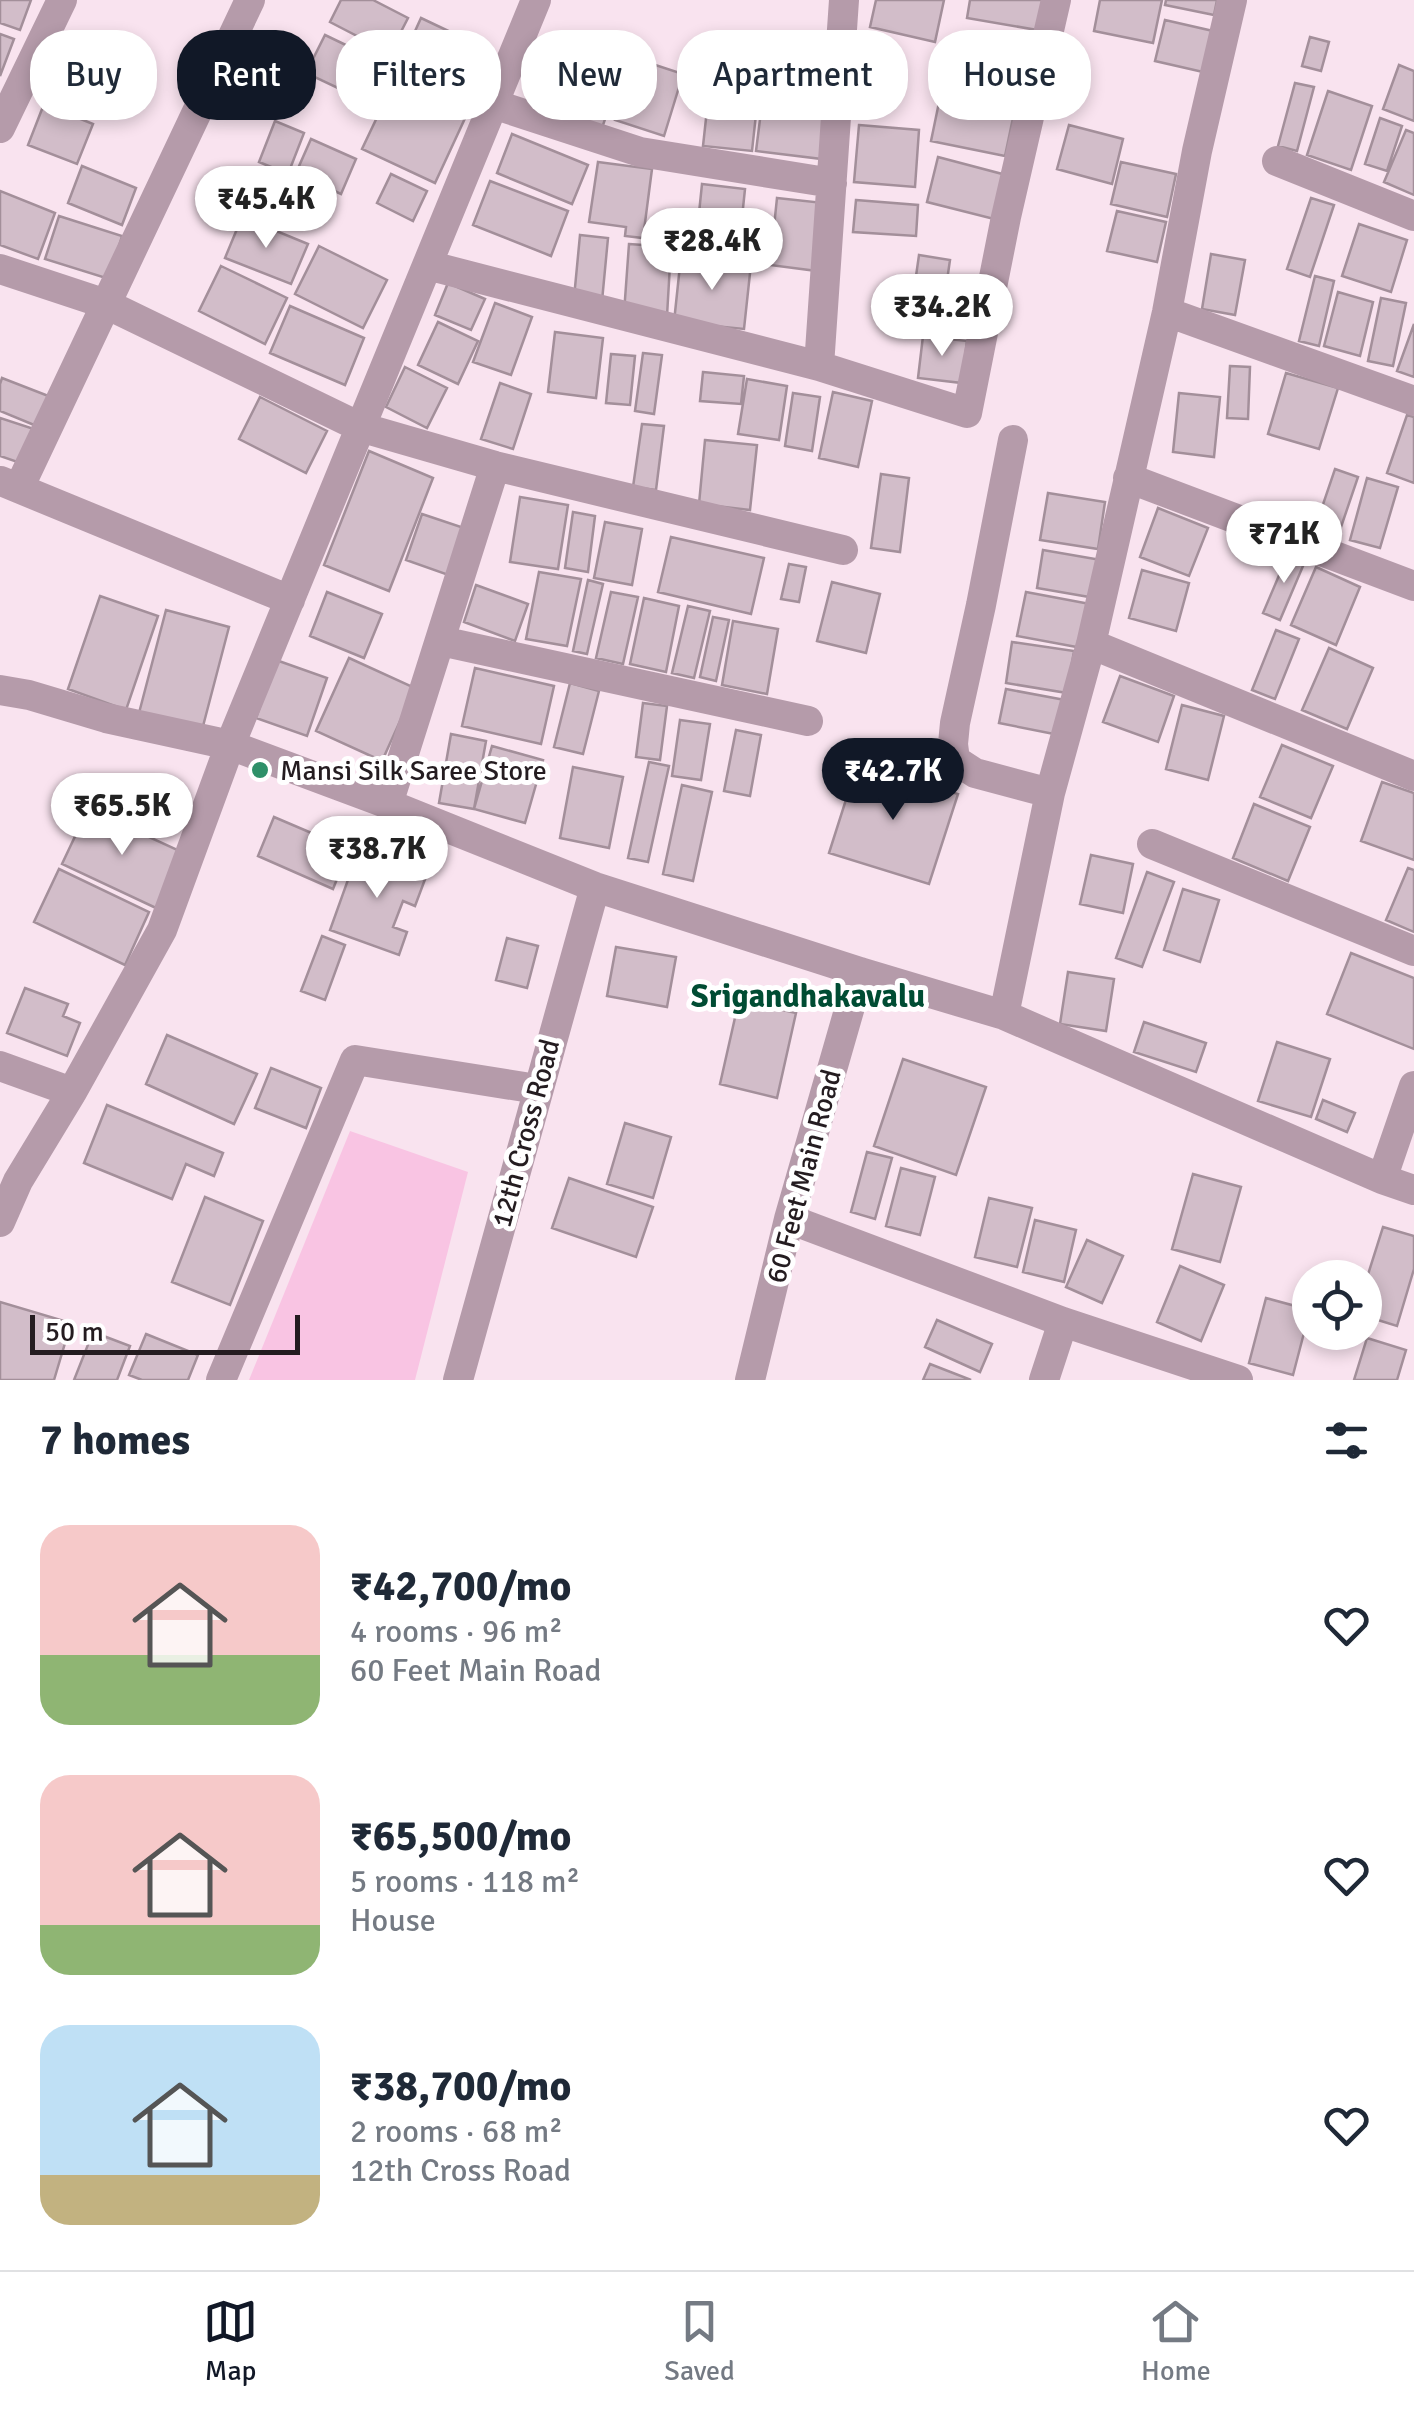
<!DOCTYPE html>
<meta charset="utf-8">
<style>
:root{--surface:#fff;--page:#f2f2f3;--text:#1f2937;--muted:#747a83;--line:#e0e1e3;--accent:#111827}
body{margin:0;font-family:Signika,sans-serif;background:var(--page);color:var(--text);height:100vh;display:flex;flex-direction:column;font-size:38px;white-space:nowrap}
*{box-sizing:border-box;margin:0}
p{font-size:32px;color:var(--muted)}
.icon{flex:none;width:55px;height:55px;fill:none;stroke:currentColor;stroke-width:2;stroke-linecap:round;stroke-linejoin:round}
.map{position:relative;height:1380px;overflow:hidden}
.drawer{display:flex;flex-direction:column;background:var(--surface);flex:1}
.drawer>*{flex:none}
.guide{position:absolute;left:30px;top:30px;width:1355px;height:90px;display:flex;gap:20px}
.buttons{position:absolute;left:1292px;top:1260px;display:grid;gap:20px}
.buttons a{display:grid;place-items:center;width:90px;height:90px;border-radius:50%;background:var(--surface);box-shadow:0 5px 15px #0003;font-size:50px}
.scale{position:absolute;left:30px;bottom:25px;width:270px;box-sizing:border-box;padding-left:10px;border:5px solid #241c20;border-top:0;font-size:28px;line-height:35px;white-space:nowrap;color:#241c20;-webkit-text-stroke:8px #fff;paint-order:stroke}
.price{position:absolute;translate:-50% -85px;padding:0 22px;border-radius:35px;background:#fff;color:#222;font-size:32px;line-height:65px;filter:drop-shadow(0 2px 5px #0008)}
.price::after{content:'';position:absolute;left:50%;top:60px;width:30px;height:22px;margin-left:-15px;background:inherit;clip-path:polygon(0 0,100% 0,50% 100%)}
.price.active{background:var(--accent);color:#fff}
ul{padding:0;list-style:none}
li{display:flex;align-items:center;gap:30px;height:250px;padding:0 40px}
li span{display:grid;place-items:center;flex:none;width:280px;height:200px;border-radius:30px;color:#555}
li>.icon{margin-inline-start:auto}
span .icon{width:120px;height:120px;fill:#fffc;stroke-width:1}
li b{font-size:42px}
h2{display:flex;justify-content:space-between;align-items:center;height:120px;padding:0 40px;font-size:42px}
.tag{padding:0 35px;border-radius:40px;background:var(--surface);box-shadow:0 5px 15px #0003;font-size:35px;line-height:90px}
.tag.active{background:var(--accent);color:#fff}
.tabs{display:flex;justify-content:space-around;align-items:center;height:140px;border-top:2px solid var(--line);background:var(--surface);font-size:28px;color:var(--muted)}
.tabs a{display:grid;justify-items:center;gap:5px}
.tabs .active{color:var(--accent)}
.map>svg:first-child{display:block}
.green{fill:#f9c4e3}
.building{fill:#d2bdc9;stroke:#a38f9a;stroke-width:2.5}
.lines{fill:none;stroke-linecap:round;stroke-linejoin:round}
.minor{stroke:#b59baa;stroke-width:30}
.poi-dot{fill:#2f9069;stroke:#fff;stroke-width:4}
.labels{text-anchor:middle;stroke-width:10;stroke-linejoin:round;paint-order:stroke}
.poi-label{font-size:28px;fill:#241c20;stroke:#fff;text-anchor:start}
.street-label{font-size:28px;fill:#241c20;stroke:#fff}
.quarter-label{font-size:32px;font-weight:bold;fill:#004c33;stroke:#fff}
</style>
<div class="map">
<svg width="1414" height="1380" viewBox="0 0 1414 1380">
<rect width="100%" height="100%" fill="#f9e3ef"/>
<path class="green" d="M350,1131l118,41 -53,208h-166z"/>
<path class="building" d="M0,0h31l-11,30 -20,-7z
M341,0h32l35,18 -18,35 -60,-31z
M876,0h68l-9,42 -65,-15z
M970,0h78l-5,31 -76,-13z
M1100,0h62l-9,43 -59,-12z
M1166,0h51l-3,15 -49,-10z
M421,18l72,34 -20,41 -71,-33z
M1165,20l48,11 -10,41 -48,-11z
M793,32l43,5 -14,122 -66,-8 8,-63 23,3z
M0,34l14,5 -14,37z
M325,35l69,33 -18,38 -70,-33z
M1310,37l19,5 -8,29 -19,-5z
M634,58l49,16 -19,62 -49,-16z
M948,59l74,16 -17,81 -74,-15z
M554,63l63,22 -15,43 -62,-23z
M1399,65l15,6v50l-31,-12z
M401,67l72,34 -38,82 -73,-34z
M710,82l49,5 -7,64 -49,-5z
M1295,83l19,4 -17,64 -19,-5z
M1328,91l44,15 -21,64 -44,-15z
M44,104l49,20 -16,40 -49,-19z
M1380,118l22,8 -15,45 -22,-7z
M275,121l29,12 -16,41 -29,-12z
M859,125l60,5 -4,57 -61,-5z
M1069,125l54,14 -11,45 -55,-15z
M1406,130l8,3v62l-30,-13z
M512,134l76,31 -16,39 -75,-31z
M311,139l45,20 -15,35 -45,-21z
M938,157l68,18 -12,44 -67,-17z
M598,162l54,7 -9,69 -18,-2 1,-9 -37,-5z
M1121,162l55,12 -9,43 -56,-13z
M82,166l54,22 -14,37 -54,-22z
M391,174l36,17 -14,30 -36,-18z
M490,181l78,30 -17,45 -78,-31z
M702,184l43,5 -7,67 -43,-4z
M0,191l55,22 -17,46 -38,-14z
M777,198l47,5 -7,68 -47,-6z
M1311,198l23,7 -24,72 -23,-8z
M856,200l62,5 -2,31 -63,-4z
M1117,211l49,11 -9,40 -50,-11z
M59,216l63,20 -13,43 -64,-20z
M242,217l66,27 -17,40 -66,-26z
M1359,224l48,16 -16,52 -49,-16z
M580,235l28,3 -6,63 -28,-3z
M629,244l42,3 -4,69 -43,-3z
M319,246l68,34 -24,48 -68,-34z
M1211,254l34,6 -10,55 -33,-6z
M919,255l31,5 -9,62 -31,-4z
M681,256l70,8 -7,65 -70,-7z
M221,266l66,32 -22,46 -66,-33z
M1315,276l19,5 -15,65 -20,-5z
M448,283l37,16 -14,31 -36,-15z
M1338,292l35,10 -13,54 -36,-10z
M1381,298l25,5 -13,63 -25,-5z
M495,303l37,14 -21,58 -38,-13z
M290,306l74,32 -19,47 -75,-32z
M438,322l40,19 -20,43 -40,-19z
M1414,324v53l-17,-6z
M555,332l48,6 -7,60 -48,-6z
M923,336l44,5 -5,42 -44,-5z
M643,353l19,2 -8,59 -19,-3z
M611,354l24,2 -5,49 -24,-2z
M1230,366l20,1 -2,52 -21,-1z
M405,367l42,21 -20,40 -41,-21z
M703,372l41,4 -3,28 -41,-3z
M1286,373l52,15 -19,61 -51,-15z
M2,378l49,19 -12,30 -39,-16v-27z
M747,379l40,7 -8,54 -41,-6z
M500,383l31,11 -18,55 -32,-10z
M833,392l39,9 -14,66 -39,-9z
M793,393l27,4 -8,54 -27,-5z
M1179,393l41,4 -6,60 -41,-5z
M260,397l67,34 -21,42 -67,-34z
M1407,415l7,2v66l-27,-10z
M0,418l37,12 -11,35 -26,-9z
M642,424l22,2 -8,64 -23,-3z
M705,440l52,5 -7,65 -51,-6z
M369,451l64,27 -44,113 -65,-26z
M1335,469l23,8 -19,56 -23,-8z
M881,474l28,4 -9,74 -29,-4z
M1367,478l31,9 -18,61 -30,-8z
M1048,493l57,9 -7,47 -58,-9z
M520,497l48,8 -10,64 -48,-7z
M1158,508l50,20 -19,48 -49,-19z
M573,512l22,4 -7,56 -23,-4z
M422,514l48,16 -16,47 -48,-17z
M605,522l37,7 -10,56 -38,-7z
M671,537l93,21 -13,56 -93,-22z
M1043,550l58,10 -6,38 -58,-10z
M1289,552l17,7 -26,61 -17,-7z
M789,564l17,3 -7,35 -18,-3z
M1316,567l44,20 -24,58 -45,-20z
M1142,570l47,13 -13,48 -47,-13z
M539,572l42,7 -14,67 -41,-7z
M588,580l15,4 -16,70 -14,-3z
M832,582l48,12 -14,59 -49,-12z
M476,585l52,19 -13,37 -51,-19z
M327,592l55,22 -18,44 -54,-22z
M611,592l27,5 -15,67 -27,-6z
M1026,592l64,12 -8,44 -65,-12z
M100,596l58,20 -32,94 -58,-21z
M644,598l35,8 -13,66 -36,-8z
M688,606l22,5 -16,67 -22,-5z
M166,610l63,17 -27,103 -63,-17z
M713,617l16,3 -13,61 -16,-4z
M733,621l45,8 -11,65 -45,-9z
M1276,630l23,9 -24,60 -23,-9z
M1012,642l62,9 -7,42 -61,-10z
M1329,648l44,20 -26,61 -45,-19z
M349,658l66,30 -33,73 -66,-30z
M276,660l51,18 -20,58 -51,-18z
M475,668l79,18 -13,58 -79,-18z
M1120,676l54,20 -16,46 -55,-20z
M570,683l29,8 -16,63 -29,-7z
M1006,689l59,11 -6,35 -60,-12z
M643,703l24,3 -7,54 -24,-3z
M1182,705l42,11 -16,64 -42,-11z
M680,720l30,4 -9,56 -29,-4z
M736,730l25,5 -11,61 -26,-5z
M451,734l35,7 -12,68 -35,-6z
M1282,745l51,21 -22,52 -51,-21z
M492,746l51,14 -18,63 -51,-14z
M649,762l20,4 -21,96 -20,-4z
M858,762l100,32 -29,90 -100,-31z
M573,767l50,10 -14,71 -49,-10z
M1382,782l32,11v67l-53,-19z
M682,785l30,7 -19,89 -30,-7z
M1254,804l56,23 -22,54 -55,-23z
M88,809l94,43 -26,56 -94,-44z
M274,817l75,32 -16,40 -75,-33z
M359,849l68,25 -12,32 -12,-5 -10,26 14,5 -8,23 -69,-25z
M1091,855l42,9 -10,49 -43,-9z
M1408,868l6,2v62l-28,-12z
M59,869l90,43 -24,53 -91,-43z
M1147,872l27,10 -32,85 -26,-9z
M1183,889l36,11 -19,62 -36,-12z
M322,936l23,9 -20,55 -24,-9z
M507,938l31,8 -11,42 -31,-8z
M616,947l60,10 -9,50 -60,-11z
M1351,953l63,25v71l-87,-35z
M1068,972l46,7 -8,52 -46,-7z
M25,988l43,16 -5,12 17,7 -13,33 -60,-23z
M739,1000l57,13 -19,85 -57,-14z
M1144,1022l62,21 -10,29 -62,-20z
M167,1035l90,39 -23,50 -88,-40z
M1277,1042l53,17 -19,58 -53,-16z
M903,1059l83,28 -30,88 -82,-29z
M271,1068l50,20 -15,40 -51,-20z
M1323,1100l32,13 -8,19 -31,-13z
M107,1105l116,48 -9,23 -28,-12 -14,35 -88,-36z
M625,1123l46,14 -18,61 -46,-14z
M867,1152l25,6 -17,61 -24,-7z
M901,1168l34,9 -15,58 -34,-9z
M1193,1174l48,13 -21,75 -48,-13z
M569,1178l84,29 -17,50 -84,-29z
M205,1197l58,24 -33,84 -58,-23z
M989,1198l43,10 -15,59 -42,-10z
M1035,1220l41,10 -12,52 -41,-10z
M1383,1227l31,9v33l-17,57 -32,-10v-32z
M1087,1240l36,16 -21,47 -36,-16z
M1180,1266l44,19 -23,56 -44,-19z
M1266,1298l44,12 -17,65 -44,-12z
M0,1302l71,21 -17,57h-54z
M937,1320l55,24 -12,28 -55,-25z
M93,1332l37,14 -13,34h-43z
M146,1334l52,21 -10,25h-46l-13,-5z
M1367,1338l39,12 -9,30h-43z
M930,1364l41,16h-48z"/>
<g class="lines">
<path class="minor" d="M493,104l147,48 192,31
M0,128l62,-128
M1277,161l137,55
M427,265l392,101 148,47 39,-196 50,-217
M0,269l106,35 254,123 135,39 348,84
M1167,312l247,89
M819,366l25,-366
M1013,440l-32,165 -26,118 -2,21 2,16 20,13 75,20
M1128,478l286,108
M1,481l289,119
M19,488l231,-488
M441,641l367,80
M1091,644l323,132
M0,690l29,5 77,23 124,27 158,59 207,83 265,85 144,43 378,164 32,11
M388,804l107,-338
M1152,844l262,107
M1004,1015l46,-222 41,-149 76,-332 30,-161 35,-151
M0,1066l72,26
M1382,1179l32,-93
M789,1219l274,103 175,58
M0,1222l18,-41 54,-89 90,-162 68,-185 306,-745
M221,1380l134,-320 182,29
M458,1380l137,-493
M750,1380l39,-161 71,-247
M1044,1380l19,-58"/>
</g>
<circle class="poi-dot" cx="260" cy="770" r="10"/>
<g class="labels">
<g class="poi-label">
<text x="280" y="780">Mansi Silk Saree Store</text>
</g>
<g class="street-label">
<text transform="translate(525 1133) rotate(-75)" y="10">12th Cross Road</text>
<text transform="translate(803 1176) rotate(-75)" y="10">60 Feet Main Road</text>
</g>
<g class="quarter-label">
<text x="808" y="1007">Srigandhakavalu</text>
</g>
</g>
</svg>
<div class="buttons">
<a><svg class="icon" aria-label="locate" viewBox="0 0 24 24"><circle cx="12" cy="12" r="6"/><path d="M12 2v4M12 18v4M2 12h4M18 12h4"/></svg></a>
</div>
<div class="scale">50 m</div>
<b class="price" style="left:266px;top:251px">₹45.4K</b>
<b class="price" style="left:712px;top:293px">₹28.4K</b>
<b class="price" style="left:942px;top:359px">₹34.2K</b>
<b class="price" style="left:1284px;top:586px">₹71K</b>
<b class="price active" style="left:893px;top:823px">₹42.7K</b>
<b class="price" style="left:122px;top:858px">₹65.5K</b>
<b class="price" style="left:377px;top:901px">₹38.7K</b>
<div class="guide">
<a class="tag">Buy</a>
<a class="tag active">Rent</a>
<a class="tag">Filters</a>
<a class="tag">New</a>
<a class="tag">Apartment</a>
<a class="tag">House</a>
</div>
</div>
<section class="drawer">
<h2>7 homes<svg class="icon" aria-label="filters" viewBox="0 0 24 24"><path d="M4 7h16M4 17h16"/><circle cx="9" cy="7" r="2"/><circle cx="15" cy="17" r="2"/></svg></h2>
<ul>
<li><span style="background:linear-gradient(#f6c9c9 65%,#8fb573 0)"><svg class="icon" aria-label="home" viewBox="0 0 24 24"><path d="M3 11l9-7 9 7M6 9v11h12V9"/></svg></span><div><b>₹42,700/mo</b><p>4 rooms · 96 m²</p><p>60 Feet Main Road</p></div><svg class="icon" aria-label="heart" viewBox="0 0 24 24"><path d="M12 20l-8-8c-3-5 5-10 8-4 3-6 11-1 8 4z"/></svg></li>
<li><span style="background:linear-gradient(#f6c9c9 75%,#8fb573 0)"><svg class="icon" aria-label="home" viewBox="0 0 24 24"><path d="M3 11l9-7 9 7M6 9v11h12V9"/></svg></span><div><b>₹65,500/mo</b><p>5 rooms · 118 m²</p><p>House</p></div><svg class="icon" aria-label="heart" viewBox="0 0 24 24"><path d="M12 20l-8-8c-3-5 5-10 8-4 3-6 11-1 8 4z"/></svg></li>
<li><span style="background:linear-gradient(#bfe0f5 75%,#c2b280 0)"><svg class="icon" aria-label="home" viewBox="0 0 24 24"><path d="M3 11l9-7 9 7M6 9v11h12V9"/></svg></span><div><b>₹38,700/mo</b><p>2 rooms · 68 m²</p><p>12th Cross Road</p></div><svg class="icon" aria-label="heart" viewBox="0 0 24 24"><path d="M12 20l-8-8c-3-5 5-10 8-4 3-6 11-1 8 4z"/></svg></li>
</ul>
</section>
<nav class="tabs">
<a class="active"><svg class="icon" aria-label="map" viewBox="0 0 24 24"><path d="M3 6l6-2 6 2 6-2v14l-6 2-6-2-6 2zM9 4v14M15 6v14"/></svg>Map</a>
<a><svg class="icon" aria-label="saved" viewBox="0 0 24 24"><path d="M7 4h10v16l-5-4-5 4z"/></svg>Saved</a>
<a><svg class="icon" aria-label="home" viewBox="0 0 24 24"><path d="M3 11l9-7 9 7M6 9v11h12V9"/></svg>Home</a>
</nav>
